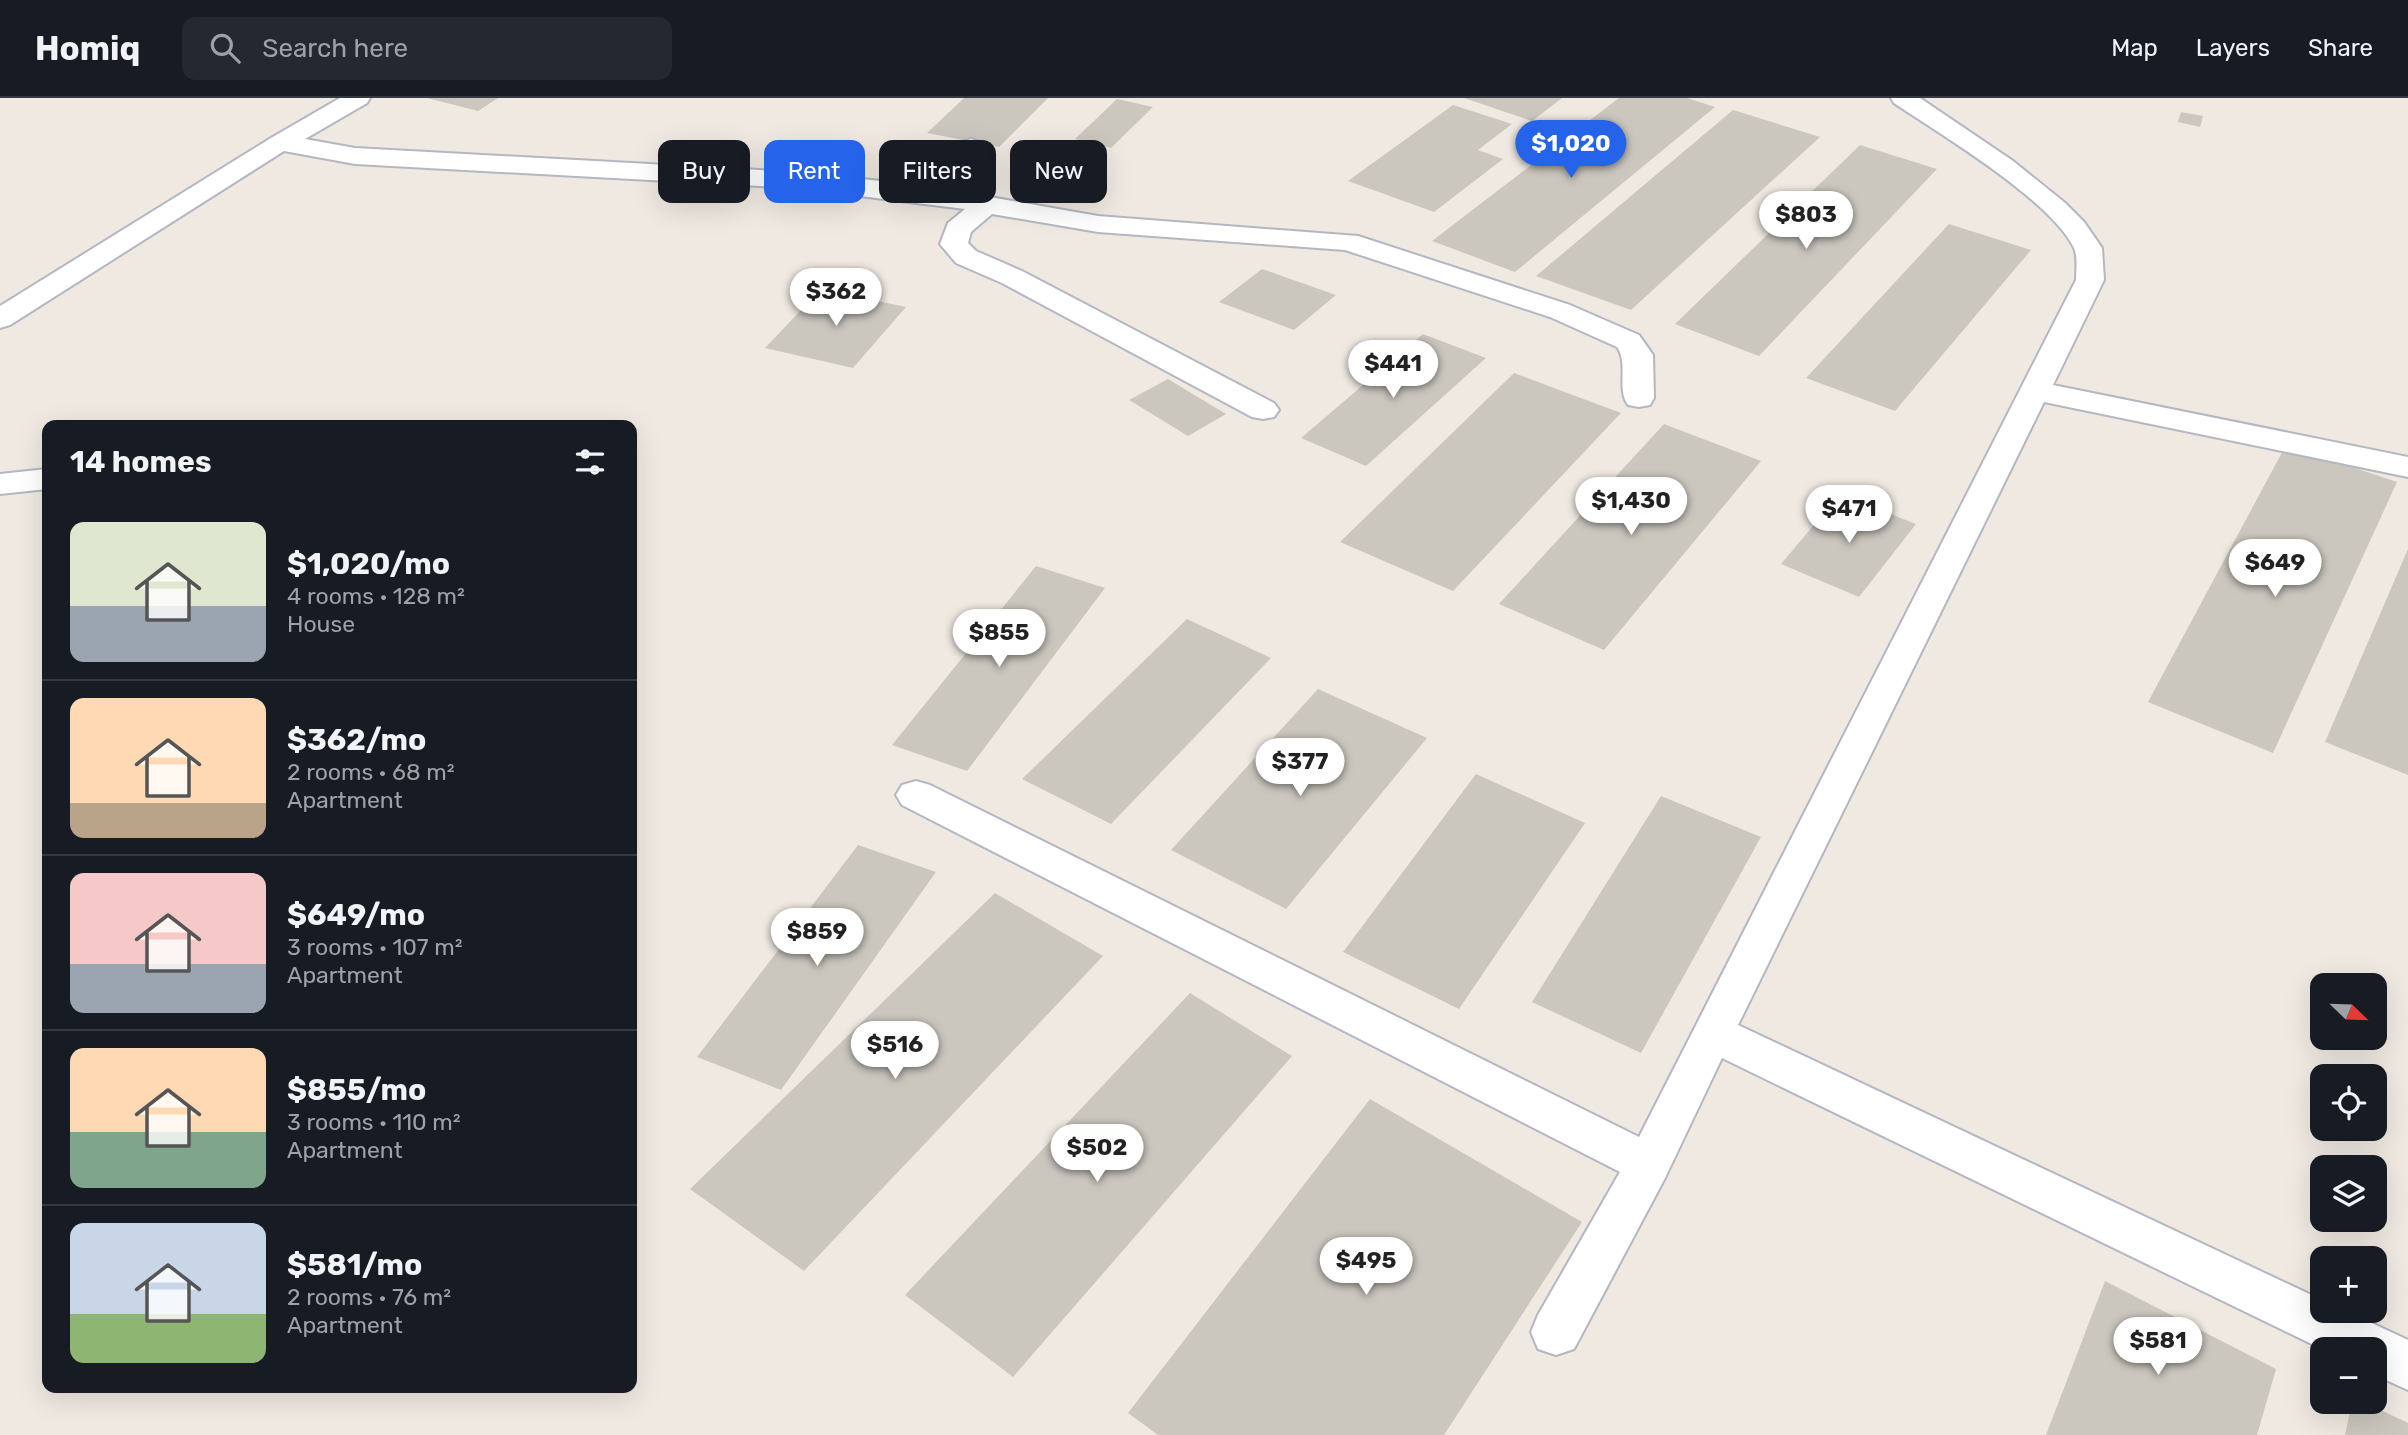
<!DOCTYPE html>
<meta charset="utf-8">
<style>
:root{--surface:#171b24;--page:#242831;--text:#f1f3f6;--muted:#9ea1a6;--line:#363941;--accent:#2563eb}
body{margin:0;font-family:Rubik,sans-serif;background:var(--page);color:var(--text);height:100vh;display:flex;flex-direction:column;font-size:26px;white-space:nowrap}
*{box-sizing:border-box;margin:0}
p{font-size:23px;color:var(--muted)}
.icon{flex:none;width:38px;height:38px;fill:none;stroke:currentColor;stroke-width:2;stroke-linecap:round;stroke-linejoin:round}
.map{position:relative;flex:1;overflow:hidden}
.sheet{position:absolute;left:42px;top:322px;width:595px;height:973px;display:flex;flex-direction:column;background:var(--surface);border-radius:14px;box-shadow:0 7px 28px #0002}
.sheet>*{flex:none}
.guide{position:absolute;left:658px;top:42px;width:665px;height:63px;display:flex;gap:14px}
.needle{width:46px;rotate:113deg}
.controls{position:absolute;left:2310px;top:875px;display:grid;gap:14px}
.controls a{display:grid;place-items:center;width:77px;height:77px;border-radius:14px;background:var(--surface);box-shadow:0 7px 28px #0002;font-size:35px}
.price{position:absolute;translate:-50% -60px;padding:0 16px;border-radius:24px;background:#fff;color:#222;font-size:23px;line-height:46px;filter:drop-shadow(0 2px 4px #0008)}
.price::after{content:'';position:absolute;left:50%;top:42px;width:21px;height:16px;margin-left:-10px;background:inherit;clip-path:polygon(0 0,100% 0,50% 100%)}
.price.active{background:var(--accent);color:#fff}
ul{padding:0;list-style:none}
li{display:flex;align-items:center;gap:21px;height:175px;padding:0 28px}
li+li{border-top:2px solid var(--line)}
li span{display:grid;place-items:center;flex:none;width:196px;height:140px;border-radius:14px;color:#555}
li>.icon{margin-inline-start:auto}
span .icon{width:84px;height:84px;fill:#fffc;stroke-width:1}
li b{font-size:30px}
h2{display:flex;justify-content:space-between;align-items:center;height:84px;padding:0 28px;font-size:30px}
.pill{padding:0 24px;border-radius:14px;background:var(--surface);box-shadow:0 7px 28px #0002;font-size:24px;line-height:63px}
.pill.active{background:var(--accent);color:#fff}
header{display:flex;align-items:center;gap:42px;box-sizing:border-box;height:98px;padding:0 35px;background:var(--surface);border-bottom:2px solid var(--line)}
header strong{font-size:33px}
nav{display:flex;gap:38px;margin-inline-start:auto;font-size:24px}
.search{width:490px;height:63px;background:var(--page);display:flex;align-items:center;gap:18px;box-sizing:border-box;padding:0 24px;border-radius:14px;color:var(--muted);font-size:26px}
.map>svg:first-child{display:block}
.building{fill:#cbc7bf}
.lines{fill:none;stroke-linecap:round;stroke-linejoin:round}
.minor-casing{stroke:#b4b7c1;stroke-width:4}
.minor{fill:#fff;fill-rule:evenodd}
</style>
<header>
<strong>Homiq</strong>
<div class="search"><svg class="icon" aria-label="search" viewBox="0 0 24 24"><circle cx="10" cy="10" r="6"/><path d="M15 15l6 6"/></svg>Search here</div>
<nav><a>Map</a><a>Layers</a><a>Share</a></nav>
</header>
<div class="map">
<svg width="2408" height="1337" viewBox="0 0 2408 1337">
<rect width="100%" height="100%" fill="#efe9e1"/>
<path class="building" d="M427,0h71l-20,13z
M964,0h84l-49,49 -72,-14z
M1464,0h98l-30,23z
M1619,0h68l28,9 -200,165 -83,-31z
M1117,1l36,8 -42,41 -36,-9z
M1453,7l59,19 -34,26 25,9 -69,53 -86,-31z
M1733,12l87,27 -189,173 -95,-34z
M2181,14l22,4 -3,11 -22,-5z
M1860,47l77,24 -178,187 -84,-32z
M1949,126l82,26 -136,161 -89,-33z
M1262,171l74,26 -42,35 -75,-28z
M821,191l85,18 -53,61 -88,-20z
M1423,236l63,24 -120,108 -65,-28z
M1514,275l107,40 -168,178 -113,-49z
M1168,281l58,35 -38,22 -59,-36z
M1664,326l97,37 -157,189 -105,-46z
M2286,347l111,37 -124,271 -125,-51z
M1840,396l76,30 -57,73 -78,-33z
M2408,451v226l-83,-33z
M1036,468l69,22 -138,183 -75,-26z
M1187,521l84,39 -160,166 -89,-45z
M1318,591l109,49 -141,171 -115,-59z
M1476,676l109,49 -126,186 -116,-57z
M1661,698l100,41 -120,216 -109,-51z
M858,747l78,27 -155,218 -84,-33z
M995,795l108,63 -299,315 -114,-82z
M1190,895l102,63 -279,321 -108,-82z
M1370,1001l212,123 -138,213h-286l-30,-22z
M2105,1183l171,88 -19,66h-211z
M2352,1304h12l44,21v12h-63z"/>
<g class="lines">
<g class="minor-casing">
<path id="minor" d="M340,0h30l-3,5 -62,36 50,9 440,24 124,13 43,-43 9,-3 9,3 4,5 -39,42 153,27 260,20 212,69 69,30 14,20 1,43 -4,7 -11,2 -11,-2c-12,-17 1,-41 -11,-58l-67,-30 -205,-67 -247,-18 -106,-18 -21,18 -3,11 8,8 46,20 252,132 5,7 -5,7 -11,2 -11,-2 -250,-134 -46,-20 -16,-19 8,-21 17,-14 -170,-21 -440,-24 -71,-13 -274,174 -10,3v-22l271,-168z
M1891,0h29l93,63 51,41 20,20 18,26 2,32 -51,105 355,72v20l-364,-75 -306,623 584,275v11h24l62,29v50l-33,-15v-26h-53l-600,-291 -57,120 -91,171 -18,6 -18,-6 -7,-17 7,-17 82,-143 -718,-367 -6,-10 6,-10 14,-4 14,4 709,352 437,-857c0,-10 2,-23 -2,-32 -23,-48 -134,-114 -180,-145z
M47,371v20l-47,5v-20z"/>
</g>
<use href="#minor" class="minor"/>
</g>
</svg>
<div class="controls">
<a><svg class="needle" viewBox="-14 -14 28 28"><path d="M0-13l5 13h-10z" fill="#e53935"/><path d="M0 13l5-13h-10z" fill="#9ea1a6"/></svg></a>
<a><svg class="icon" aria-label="locate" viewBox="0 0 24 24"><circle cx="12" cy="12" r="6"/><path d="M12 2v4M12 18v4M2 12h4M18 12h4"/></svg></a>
<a><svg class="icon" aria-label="layers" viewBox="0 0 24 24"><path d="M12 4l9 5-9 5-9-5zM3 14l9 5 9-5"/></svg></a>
<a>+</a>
<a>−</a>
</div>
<b class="price active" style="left:1571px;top:82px">$1,020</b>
<b class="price" style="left:1806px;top:153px">$803</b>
<b class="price" style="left:836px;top:230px">$362</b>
<b class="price" style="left:1393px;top:302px">$441</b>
<b class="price" style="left:1631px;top:439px">$1,430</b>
<b class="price" style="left:1849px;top:447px">$471</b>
<b class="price" style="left:2275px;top:501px">$649</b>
<b class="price" style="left:999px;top:571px">$855</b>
<b class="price" style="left:1300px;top:700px">$377</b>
<b class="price" style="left:817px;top:870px">$859</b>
<b class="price" style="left:895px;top:983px">$516</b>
<b class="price" style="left:1097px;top:1086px">$502</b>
<b class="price" style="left:1366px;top:1199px">$495</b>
<b class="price" style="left:2158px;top:1279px">$581</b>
<div class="guide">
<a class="pill">Buy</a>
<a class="pill active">Rent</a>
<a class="pill">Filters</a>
<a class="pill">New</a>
</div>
<section class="sheet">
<h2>14 homes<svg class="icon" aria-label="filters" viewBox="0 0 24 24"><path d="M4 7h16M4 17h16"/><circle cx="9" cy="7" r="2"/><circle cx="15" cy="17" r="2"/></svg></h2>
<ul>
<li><span style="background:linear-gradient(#dfe7d0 60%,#9aa5b1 0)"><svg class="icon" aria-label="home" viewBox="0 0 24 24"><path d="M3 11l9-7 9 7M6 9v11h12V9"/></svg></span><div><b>$1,020/mo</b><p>4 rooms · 128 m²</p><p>House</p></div></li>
<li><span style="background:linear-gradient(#ffd9b3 75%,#b9a48a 0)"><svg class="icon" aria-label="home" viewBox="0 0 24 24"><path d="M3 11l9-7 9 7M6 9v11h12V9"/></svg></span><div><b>$362/mo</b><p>2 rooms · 68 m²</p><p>Apartment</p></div></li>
<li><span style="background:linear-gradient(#f6c9c9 65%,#9aa5b1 0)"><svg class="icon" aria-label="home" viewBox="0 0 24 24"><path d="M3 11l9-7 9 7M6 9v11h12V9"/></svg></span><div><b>$649/mo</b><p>3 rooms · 107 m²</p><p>Apartment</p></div></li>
<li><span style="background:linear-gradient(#ffd9b3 60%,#7fa58c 0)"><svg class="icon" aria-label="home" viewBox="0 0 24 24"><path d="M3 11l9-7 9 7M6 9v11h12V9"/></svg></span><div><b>$855/mo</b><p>3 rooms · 110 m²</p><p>Apartment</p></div></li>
<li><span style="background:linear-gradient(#c9d6e8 65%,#8fb573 0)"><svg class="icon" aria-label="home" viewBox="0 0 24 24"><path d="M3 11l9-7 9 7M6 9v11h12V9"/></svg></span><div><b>$581/mo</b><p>2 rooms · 76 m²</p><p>Apartment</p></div></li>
</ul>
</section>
</div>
